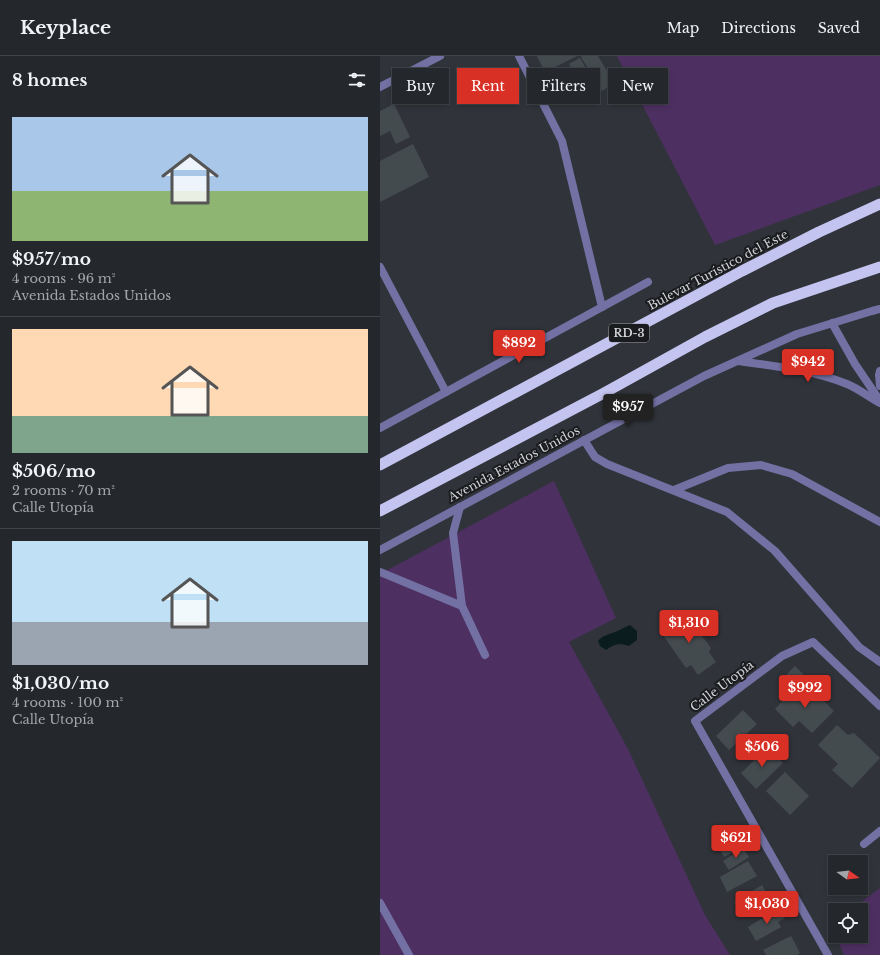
<!DOCTYPE html>
<meta charset="utf-8">
<style>
:root{--surface:#24272c;--page:#2c2f34;--text:#f1f3f6;--muted:#a3a5a9;--line:#414448;--accent:#d93025}
body{margin:0;font-family:"Libre Baskerville",serif;background:var(--page);color:var(--text);height:100vh;display:flex;flex-direction:column;font-size:15px;white-space:nowrap}
*{box-sizing:border-box;margin:0}
p{font-size:13px;color:var(--muted)}
.icon{flex:none;width:22px;height:22px;fill:none;stroke:currentColor;stroke-width:2;stroke-linecap:round;stroke-linejoin:round}
.map{position:relative;flex:1;overflow:hidden}
.drawer{display:flex;flex-direction:column;background:var(--surface);width:380px}
.drawer>*{flex:none}
.top-card{position:absolute;left:12px;top:12px;width:380px;height:36px;display:flex;gap:8px}
.needle{width:26px;rotate:104deg}
.tools{position:absolute;left:448px;top:799px;display:grid;gap:8px}
.tools a{display:grid;place-items:center;width:40px;height:40px;border-radius:0px;background:var(--surface);box-shadow:0 2px 6px #0003,0 0 0 1px var(--line);font-size:20px}
.price{position:absolute;translate:-50% -34px;padding:0 9px;border-radius:4px;background:var(--accent);color:#fff;font-size:13px;line-height:26px;filter:drop-shadow(0 1px 2px #0008)}
.price::after{content:'';position:absolute;left:50%;top:24px;width:12px;height:9px;margin-left:-6px;background:inherit;clip-path:polygon(0 0,100% 0,50% 100%)}
.price.selected{background:#222;color:#fff}
ul{padding:0;list-style:none}
li{display:grid;align-content:center;gap:8px;height:212px;padding:0 12px}
li+li{border-top:1px solid var(--line)}
li span{display:grid;place-items:center;height:124px;border-radius:0px;color:#555}
li>.icon{margin-inline-start:auto}
span .icon{width:72px;height:72px;fill:#fffc;stroke-width:1}
li b{font-size:17px}
h2{display:flex;justify-content:space-between;align-items:center;height:48px;padding:0 12px;font-size:17px}
.chip{padding:0 14px;border-radius:0px;background:var(--surface);box-shadow:0 2px 6px #0003,0 0 0 1px var(--line);font-size:14px;line-height:36px}
.chip.selected{background:var(--accent);color:#fff}
header{display:flex;align-items:center;gap:24px;box-sizing:border-box;height:56px;padding:0 20px;background:var(--surface);border-bottom:1px solid var(--line)}
header strong{font-size:19px}
nav{display:flex;gap:22px;margin-inline-start:auto;font-size:14px}
main{display:flex;flex:1;min-height:0}
.map>svg:first-child{display:block}
.green{fill:#4d2f61}
.water{fill:#0b1c1e}
.building{fill:#444b4f}
.lines{fill:none;stroke-linecap:round;stroke-linejoin:round}
.service{stroke:#7371a4;stroke-width:8}
.minor{stroke:#7371a4;stroke-width:8}
.tertiary{stroke:#7371a4;stroke-width:8}
.trunk{stroke:#c4c4f0;stroke-width:11}
.labels{text-anchor:middle;stroke-width:4;stroke-linejoin:round;paint-order:stroke}
.shield{fill:#1a1b1e;stroke:#9a9ca0;stroke-width:1}
.shield-label{font-size:11px;font-weight:bold;fill:#d1d3d7}
.street-label{font-size:12px;fill:#d1d3d7;stroke:#1a1b1e}
</style>
<header>
<strong>Keyplace</strong>
<nav><a>Map</a><a>Directions</a><a>Saved</a></nav>
</header>
<main>
<section class="drawer">
<h2>8 homes<svg class="icon" aria-label="filters" viewBox="0 0 24 24"><path d="M4 7h16M4 17h16"/><circle cx="9" cy="7" r="2"/><circle cx="15" cy="17" r="2"/></svg></h2>
<ul>
<li><span style="background:linear-gradient(#a9c7e8 60%,#8fb573 0)"><svg class="icon" aria-label="home" viewBox="0 0 24 24"><path d="M3 11l9-7 9 7M6 9v11h12V9"/></svg></span><div><b>$957/mo</b><p>4 rooms · 96 m²</p><p>Avenida Estados Unidos</p></div></li>
<li><span style="background:linear-gradient(#ffd9b3 70%,#7fa58c 0)"><svg class="icon" aria-label="home" viewBox="0 0 24 24"><path d="M3 11l9-7 9 7M6 9v11h12V9"/></svg></span><div><b>$506/mo</b><p>2 rooms · 70 m²</p><p>Calle Utopía</p></div></li>
<li><span style="background:linear-gradient(#bfe0f5 65%,#9aa5b1 0)"><svg class="icon" aria-label="home" viewBox="0 0 24 24"><path d="M3 11l9-7 9 7M6 9v11h12V9"/></svg></span><div><b>$1,030/mo</b><p>4 rooms · 100 m²</p><p>Calle Utopía</p></div></li>
</ul>
</section>
<div class="map">
<svg width="500" height="899" viewBox="0 0 500 899">
<rect width="100%" height="100%" fill="#30343a"/>
<path class="green" d="M237,0h263v129l-165,60z
M174,425l62,137 -47,24 59,107 77,166 25,40h-350v-381z
M500,832v67h-36l-8,-19h25v-26h-10z"/>
<path class="water" d="M250,569l7,6v9l-8,6c-10,-3 -15,-2 -23,4l-6,-4 -2,-5c5,-6 10,-6 17,-9 6,-2 9,-5 15,-7z"/>
<path class="building" d="M157,0h40l-32,16z
M202,0h16l16,27 -12,8 -21,-34z
M200,2l20,34 -11,6 -20,-34z
M14,48l16,33 -14,7 -6,-13 -10,5v-25z
M33,88l16,33 -49,25v-41z
M305,557l26,35 -2,4 7,10 -18,13 -7,-10 -5,3 -26,-37z
M415,610l13,13 -10,9 -12,-13z
M429,630l25,25 -22,22 -13,-12 -6,6 -18,-18 18,-19 6,6z
M363,654l14,14 -28,26 -13,-14z
M457,669l11,10 6,-2 26,25 -28,30 -20,-18 6,-6 -20,-19z
M388,691l15,16 -27,26 -15,-16z
M405,716l24,24 -19,19 -24,-24z
M349,781l3,4 2,-2 6,9 -16,9 -7,-12z
M363,792l6,9 -20,13 -6,-9z
M368,805l9,15 -30,16 -7,-15z
M382,829l9,15 -28,16 -9,-14z
M399,852l6,10 -7,4 3,5 -25,14 -8,-14z
M411,880l9,17 -3,2h-31l-3,-5z"/>
<g class="lines">
<path class="service" d="M139,0l43,85 40,166
M0,31l60,-31
M204,384l11,17 12,7 120,48 48,39 84,96 21,15
M294,434l54,-22 33,-3 31,9 88,48
M80,451l-7,26 9,73
M0,516l82,34 23,49
M484,788l16,-13
M0,847l29,52"/>
<path class="minor" d="M0,211l66,125
M448,899l-133,-234 87,-65 31,-14 67,64"/>
<path class="tertiary" d="M452,267l23,41 25,37
M358,305c36,5 75,9 109,23 12,5 22,13 33,19
M500,315l-1,4 1,11
M0,372l268,-146
M0,494l324,-174 93,-42 75,-23 8,-2"/>
<path class="trunk" d="M0,409l362,-194 77,-39 61,-28
M0,455l224,-118 101,-56 68,-34 107,-36"/>
</g>
<g class="labels">
<rect class="shield" x="229" y="268" width="40" height="18" rx="3"/>
<g class="shield-label">
<text x="249" y="281">RD-3</text>
</g>
<g class="street-label">
<text transform="translate(338 214) rotate(-28)" y="4">Bulevar Turístico del Este</text>
<text transform="translate(134 408) rotate(-28)" y="4">Avenida Estados Unidos</text>
<text transform="translate(342 630) rotate(-37)" y="4">Calle Utopía</text>
</g>
</g>
</svg>
<div class="tools">
<a><svg class="needle" viewBox="-14 -14 28 28"><path d="M0-13l5 13h-10z" fill="#e53935"/><path d="M0 13l5-13h-10z" fill="#a3a5a9"/></svg></a>
<a><svg class="icon" aria-label="locate" viewBox="0 0 24 24"><circle cx="12" cy="12" r="6"/><path d="M12 2v4M12 18v4M2 12h4M18 12h4"/></svg></a>
</div>
<b class="price" style="left:139px;top:308px">$892</b>
<b class="price" style="left:428px;top:327px">$942</b>
<b class="price selected" style="left:248px;top:372px">$957</b>
<b class="price" style="left:309px;top:588px">$1,310</b>
<b class="price" style="left:425px;top:653px">$992</b>
<b class="price" style="left:382px;top:712px">$506</b>
<b class="price" style="left:356px;top:803px">$621</b>
<b class="price" style="left:387px;top:869px">$1,030</b>
<div class="top-card">
<a class="chip">Buy</a>
<a class="chip selected">Rent</a>
<a class="chip">Filters</a>
<a class="chip">New</a>
</div>
</div>
</main>
